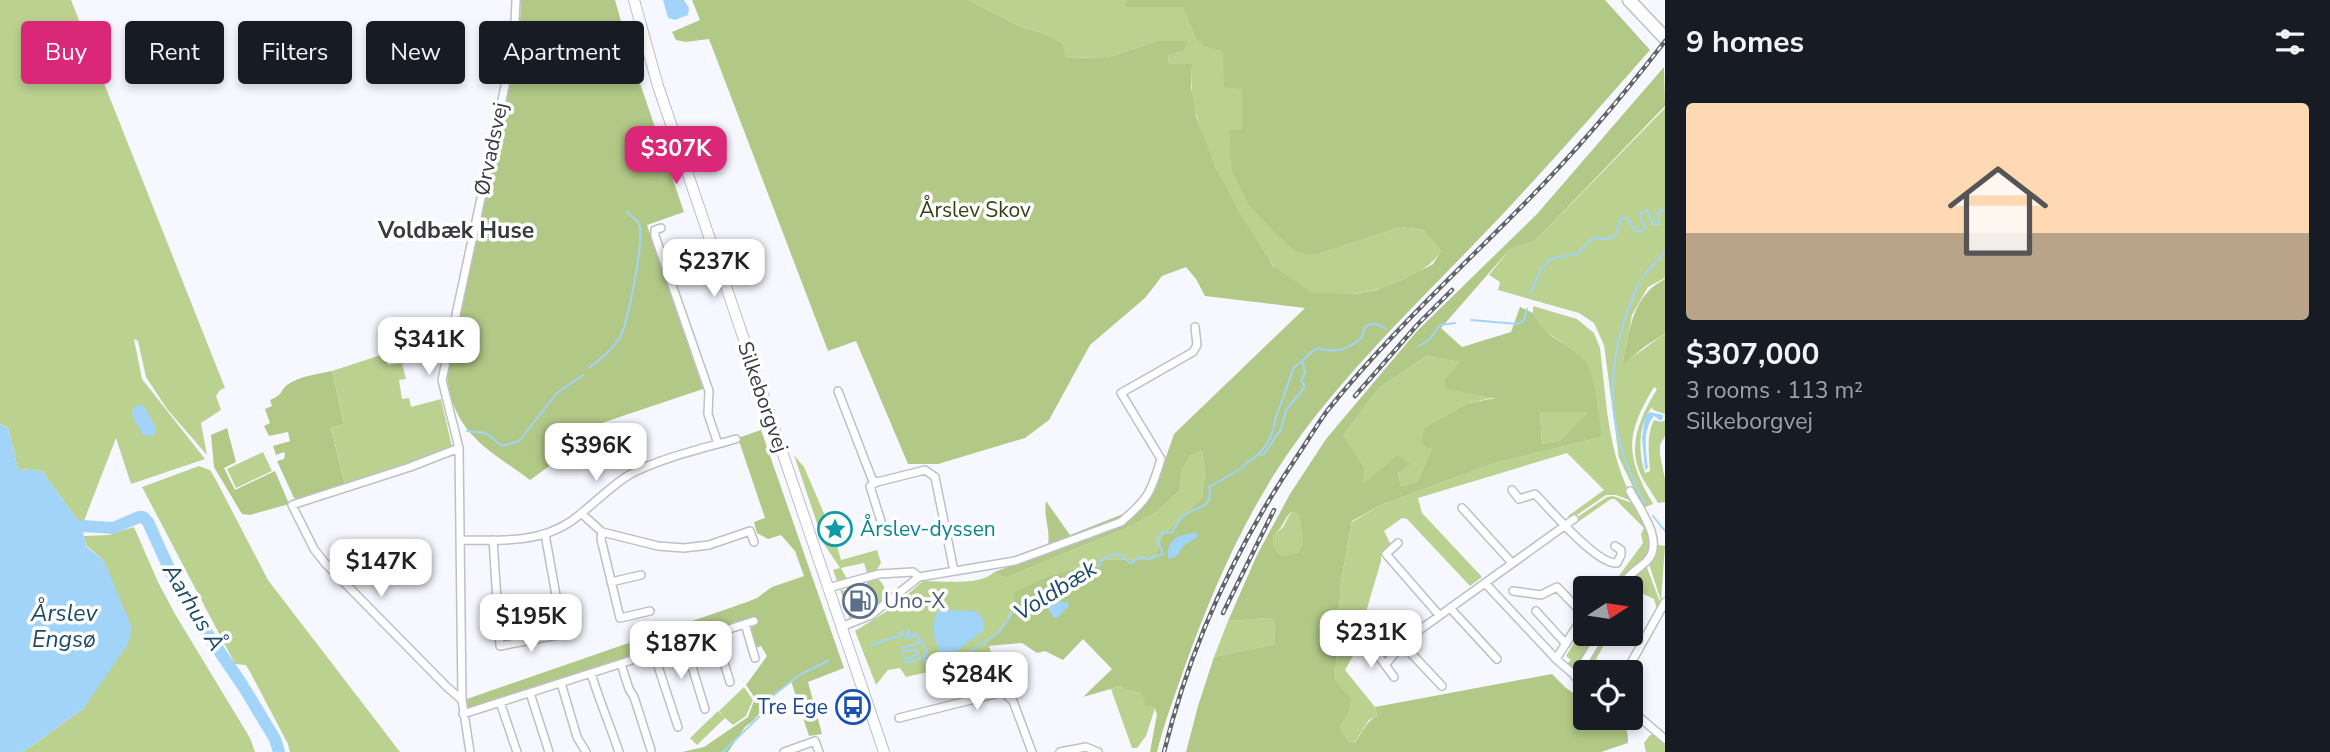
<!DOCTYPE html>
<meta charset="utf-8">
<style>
:root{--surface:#171b24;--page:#242831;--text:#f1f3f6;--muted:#9ea1a6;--accent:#db2777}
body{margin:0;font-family:"Nunito Sans",sans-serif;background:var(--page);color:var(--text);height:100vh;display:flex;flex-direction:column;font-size:26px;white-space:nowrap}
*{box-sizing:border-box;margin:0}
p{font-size:23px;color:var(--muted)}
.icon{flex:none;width:38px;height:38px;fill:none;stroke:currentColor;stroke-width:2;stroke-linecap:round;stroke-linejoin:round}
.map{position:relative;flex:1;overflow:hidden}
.drawer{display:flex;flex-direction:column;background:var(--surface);width:665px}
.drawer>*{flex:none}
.guide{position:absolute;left:21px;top:21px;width:665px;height:63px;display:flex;gap:14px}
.needle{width:46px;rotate:78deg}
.tools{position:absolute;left:1573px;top:576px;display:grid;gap:14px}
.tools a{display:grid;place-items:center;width:70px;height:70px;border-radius:7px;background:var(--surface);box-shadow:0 4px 10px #0003;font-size:35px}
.price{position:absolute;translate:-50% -60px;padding:0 16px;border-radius:14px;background:#fff;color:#222;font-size:23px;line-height:46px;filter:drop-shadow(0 2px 4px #0008)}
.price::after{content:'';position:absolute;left:50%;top:42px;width:21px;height:16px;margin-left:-10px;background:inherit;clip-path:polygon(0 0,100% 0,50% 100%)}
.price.selected{background:var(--accent);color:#fff}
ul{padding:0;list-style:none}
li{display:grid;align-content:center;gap:14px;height:371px;padding:0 21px}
li span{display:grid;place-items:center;height:217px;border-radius:7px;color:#555}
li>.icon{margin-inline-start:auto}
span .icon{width:126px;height:126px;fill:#fffc;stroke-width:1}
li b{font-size:30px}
h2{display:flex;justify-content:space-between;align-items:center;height:84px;padding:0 21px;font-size:30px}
.chip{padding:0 24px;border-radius:7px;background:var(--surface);box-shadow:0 4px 10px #0003;font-size:24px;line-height:63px}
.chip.selected{background:var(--accent);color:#fff}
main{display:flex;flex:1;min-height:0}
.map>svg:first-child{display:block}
.green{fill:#bad190}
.forest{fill:#b1c886;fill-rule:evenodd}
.water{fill:#a2d4f9}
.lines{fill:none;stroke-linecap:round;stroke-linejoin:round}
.stream{stroke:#a2d4f9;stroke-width:2}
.river{stroke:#a2d4f9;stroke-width:12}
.street-casing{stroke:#bdbfc9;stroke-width:10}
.secondary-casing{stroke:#bdbfc9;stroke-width:12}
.highway-casing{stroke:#bdbfc9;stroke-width:15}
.street{stroke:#fff;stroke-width:7}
.secondary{stroke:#fff;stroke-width:10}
.highway{stroke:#fff;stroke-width:12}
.rail-casing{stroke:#626368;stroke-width:4.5}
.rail{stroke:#fff;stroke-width:2;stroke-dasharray:5;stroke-linecap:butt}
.labels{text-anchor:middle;stroke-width:7;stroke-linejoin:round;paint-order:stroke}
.street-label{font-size:21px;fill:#393a3e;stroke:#fff}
.park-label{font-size:21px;fill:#344212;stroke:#fff}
.culture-label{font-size:21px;fill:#0d838f;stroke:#fff;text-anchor:start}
.service-label{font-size:21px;fill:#4e5e75;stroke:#fff;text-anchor:start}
.transit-label{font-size:21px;fill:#164399;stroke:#fff;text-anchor:end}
.neighbourhood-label{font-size:23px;font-weight:bold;fill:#393a3e;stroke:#fff}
.water-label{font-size:23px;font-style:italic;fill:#1b4b69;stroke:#fff}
</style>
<main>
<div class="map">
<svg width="1665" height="752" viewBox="0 0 1665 752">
<rect width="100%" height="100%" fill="#f7f8ff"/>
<path class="green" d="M0,0h71l154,388 -5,2 -4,6 5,14 -20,13 6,32 -40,-46 -21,-32 -8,-36 -4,-2 8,40 63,80 -74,25 -15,-46 -34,88 -40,-55 -24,-2 -10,-41 -8,-4z
M969,0h156l2,7h55l14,30 8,10 19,3 19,39v41h-13l87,125 85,-28 22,3 18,21c-13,20 -35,27 -57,36 -15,6 -58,12 -73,5 -12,-5 -31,-18 -39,-28 -29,-36 -62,-102 -75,-147 -6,-17 -6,-35 -5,-53l-23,1 -1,-10 -11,-14 -49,16 -42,1 -4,-14 -19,-11 -20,-5z
M1665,108v170l-17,9 -16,28 -10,50 43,-32v81l-12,-4 -1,-3c-14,17 -14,45 -7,66l5,-2c-1,-17 -4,-35 4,-51l7,2 4,-2v16l-5,9v10l5,24v23l-7,1c-4,-7 -8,-13 -12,-19 -22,-33 -7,-65 11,-95l-3,-2c-29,48 -29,68 -1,117l-10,4 -24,-50 -15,-113 -10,-22 -15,-10 -81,-23 2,-8 -11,-7 20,-25 26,-9z
M1533,306l44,13 17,14 6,15c7,56 7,103 34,154l-18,-7h-10l-35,24 -3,-3 36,-26 -37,-37 -149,45 4,15 60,64 -12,9 -63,-67 -5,-1 -18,13 7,14 -10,10v6l-28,95 -8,14 30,37 2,9 -8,4 -15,23 -6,-2 -8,-13 8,-14 -13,-34 6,-98 11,-60 29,-17 114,-42 107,-26 -24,-83 -40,-28 -5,-13z
M384,354l4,11 14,-2 4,16 -7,1 3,19 7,-1 2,9 30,-8 11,48 -107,38 -14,-59 13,-4 -12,-51z
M1426,356l35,6 36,35 -29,6 -43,24 2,22 7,-2 -17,35 -16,6 -3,-17 -35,14 -20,-49 36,-48z
M1540,412h50l-29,28 -19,4z
M1202,451l3,23 -3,23 -40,39 -8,23 -49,1 -51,14 -39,29 -13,28 -14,11 5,18 -51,24 -5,-14 -31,7 -6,-9 -12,2 -12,15 -21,-54 37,-23 31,-27c19,0 58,5 71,-9l11,6 124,-51 29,-16 22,-21 2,-21 8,-13z
M263,452l9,19 -36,17 -9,-19z
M794,455l10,12 25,58 8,-1 11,5 -14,6 7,25 36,-10 4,13 -5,8 -9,2 -3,-10 -23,5 6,11 -10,2 -4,-11 7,-2 -16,-24 -3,-9 11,-4 -1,-2 -11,3z
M199,466l11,4 6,10 52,100 132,172h-110l-2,-8 -38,-72 -4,-7 -11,-1 -93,-177z
M1613,496l22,8 13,23 4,21c-10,15 -26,23 -35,40h-7l33,-45 -2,-9 3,-6 -29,-29h-4l-36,25 -2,-4 34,-23z
M1291,512l7,3 5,21v8l-5,8 -17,6 -8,-13 1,-10 9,-8z
M134,527l24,55 17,32 75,124 5,14h-232l60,-43 14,-22 7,-126 -18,-16 -2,-9 25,-1z
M1658,545l7,1 -4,55 -12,-37 6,-8z
M1646,565l14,37 -3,7 -3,-10 -19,-9 -4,6v-8h-8l7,-12z
M878,579c6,5 10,14 7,22l-9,6 -10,-26z
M840,589l9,4 6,17 -5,10z
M1268,618l6,2 1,24 -61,13 14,-36z
M1585,625l1,9h12l-21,36h-4l-6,-6 4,-4 -5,-4z
M1603,634h7l-21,38h-3l-1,8 -4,-2v-5z
M1122,686l5,4 14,3 14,15 -9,28 -9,12h-5l-21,-59z
M744,687l9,13 -7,16 -13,9 -8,-7 -28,27 -7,-7 28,-27 6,6 -5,-6z
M1650,735h5l10,10v7h-19l-2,-9z"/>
<path class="forest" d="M521,0h94l17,60 52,152 -37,13 56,164 -113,38 -21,25 -39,28c-42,-31 -76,-46 -83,-103l72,-333z
M692,0h277l54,28 20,5 20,11 3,14 42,-1 49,-16h30l-3,9 -16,5 1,9h23l-1,23 5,29 20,52 24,46 33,52 40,27 42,1 21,-4 28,-11 29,-15 8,-13 -18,-21 -22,-3 -85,28 -19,-3 -19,-16 -29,-31 -17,-34 -3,-41h13v-41l-18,-2 -1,-36 -19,-4 -8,-9 -14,-31h-56l-1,-7h480l45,50c-57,65 -114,130 -174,192 -70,73 -144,143 -199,228 -39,61 -68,129 -92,196 -10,29 -21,57 -28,86h-7l7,-38 -3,-7 -8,-1 -5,-13 -14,-3 -6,-4 -38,11 29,-28 -29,-30 -20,21 -18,-9 -8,2 -15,-10 -34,3v-4c16,-13 27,-29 27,-50l39,-18 51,-14 49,-1 8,-23 40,-39 3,-23 -3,-23 -12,5 -8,13 -2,21 -22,21 -29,16 -124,51 -11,-6 37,-13 16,-10c5,-19 -4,-30 -1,-48l24,34 63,-25 23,-24 18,-52 131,-126 -100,-12 -9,-17 -10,-12 -24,9 -17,22 -55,47 -41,75 -24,18 -87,26h-30l-52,-123 -28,10 -119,-312 -23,3 -10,-2 -4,-8 28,-12z
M1664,67l1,39 -130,135 -26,9 -68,78 21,19 49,-15 9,-25 13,6c11,28 40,29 55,53 7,12 11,55 14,71l-107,26 -114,42 -29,16 -11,61 -6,98 16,19 -3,15 -8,14 8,13 6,2c8,-9 12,-22 23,-27l-2,-9 177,-33 14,14 19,13 1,17c22,0 43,-6 42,25l-27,9h-415l12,-46 16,-49 61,-13 -1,-24 -6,-2 -40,3 29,-66 33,-61 36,-55 91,-108 120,-117zM1426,356l34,6 -15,17 1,10 50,9 -28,5 -43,24 -3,15 5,7 6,-1 -16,34 -16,5 -3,-15 12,-8 -12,-9 -35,29 1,-16 -21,-32 36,-48zM1589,412l-28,28 -19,4 -2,-32zM1291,512l7,3 5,21v8l-5,8 -17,5 -8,-12 1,-10c10,-9 9,-15 17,-23z
M1665,279v54l-21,14 -22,19c7,-33 9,-70 43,-87z
M332,371l12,52 -13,4 14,58 -46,15 -5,-2 -17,-37 7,-2 1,-5 -1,-2 -8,3 -3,-9 17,-5 -2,-9 -19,4 -5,-10 6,-3 -5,-14 7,-3 -2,-6c14,-6 9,-8 17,-15 12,-9 31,-11 45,-14z
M227,428l9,34 -12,6 11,22 40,-19 14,33 -39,11 -8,-1 -28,-47 -3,-32z
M761,430l83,238 -36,14 14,52 -13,2 -18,-55 -17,15 -21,25 -8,6 -17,25h-46l22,-5 44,-30 7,-19 -9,-13 21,-29 -6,-10 -5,2 -6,-20 6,-3 -2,-8 -286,91 -1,-9 280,-97 10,-4 15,-11 32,-11 -9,-25 -14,-16 -13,4 -11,-6 -3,-11 11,-4 -27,-80z"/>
<path class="water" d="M663,0h21l5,8 -1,7 -13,5 -7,-2z
M139,405l5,1 11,20 1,7 -3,3 -10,-1 -11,-19 1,-8z
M1650,412l13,3v3l-2,3 -7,-5c-12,14 -8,36 -6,52l-3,2 -3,-32 3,-22z
M0,424l8,4 10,41 24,2 40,55 4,20 18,15 28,67 -4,16 -45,65 -60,43h-23z
M1197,533v4l-14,9 -7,11 -8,2c-2,-19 11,-26 29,-26z
M1050,602h18l1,4 -12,12h-3l-7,-11z
M943,610l31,1c9,4 10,10 10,19l-34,26 -8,-1c-8,-13 -11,-28 -5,-43z"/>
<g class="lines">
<path class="stream" d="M1642,277l23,-25
M1639,282c-35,79 -37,145 6,221
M1530,294l11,-25 11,-11 25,-4 16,-16c23,4 24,-3 28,-20h6l9,13 5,1 3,-5 -4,-12 2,-3 5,-1 6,13h6v-13l6,-1
M1471,320l47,4 6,-4 3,-11
M1419,346l10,-6 11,-15 15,-2
M589,368c11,-9 23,-18 31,-31 8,-15 25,-99 19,-113 -2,-4 -8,-8 -12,-12
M467,431l19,2 16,13 17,-5 38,-48 26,-18
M1260,455l4,-1 17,-25 5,-19 18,-22v-4l-3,-3 4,-8 -2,-10
M1653,516l12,15
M920,640l7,11 -1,5
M871,645l24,-8 4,1 3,-7 5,8 2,-9 2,8 5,-5 4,7 -4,4 -14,4v4l13,-2 3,2 -5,5 -9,2 1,3h8l11,-7 1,7 22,5 51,-34 17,-23 49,-25 9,-9 15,-3 2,-6 10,-2 1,-5 14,-6 7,2 8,7 11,-6 8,2 14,-5 -6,-15 5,-6 10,-1c3,-4 6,-11 10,-15 11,-11 33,-7 27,-30l33,-19c4,-6 8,-7 14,-12 9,-7 19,-24 19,-36l19,-53c10,-5 14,-15 24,-19 16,6 32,1 44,-11l3,-10c8,-5 13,-3 21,2
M723,752l42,-41 7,-15 29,-22 27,-13"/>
<path class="river" d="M82,526l31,2 26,-11h4l5,5 33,73 62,91 32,53 4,13"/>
<g class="street-casing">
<path id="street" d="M661,228l-6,2v6l54,155 -1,23 10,30
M838,391l34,88 5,3 48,-12 10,7 19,94
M459,448l-49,19 -118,38 22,44 11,14 122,124 15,13
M877,482l-7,4 13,42
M1512,490l7,9 16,-5c15,15 62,71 82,69l4,-8v-5l-6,-4
M1462,508l50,55
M581,513l21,19 56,14 26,2 25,-3 41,-14 4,11
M602,532l-1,7 19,79 30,-7
M460,540c38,0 77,4 110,-18 20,-14 38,-34 59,-47 28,-16 75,-27 107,-36
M493,540l7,106 63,-12 -18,-100
M1398,543l-12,11 53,61
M611,582l30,-7
M1485,583l71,76 30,26
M828,588l51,-14 34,-2 6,5
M1621,588c6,-13 16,-18 26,-27 18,-20 -7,-51 -17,-70
M1513,591l28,4 16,-8 27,28 -28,44
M1450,608l47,51
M1536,611l30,33
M1376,616l66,70
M745,624l10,34
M841,627l30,-12 48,-38 96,-16 106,-39c27,-23 30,-29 40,-63l-40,-66 72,-41 4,-7 -2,-18
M715,635l15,47
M685,644l20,65
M1372,647l22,30
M654,654l24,73
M621,664l8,25 5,8 17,53
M1385,665l17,-20 19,-16 153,-110
M1626,672l39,-70
M591,673c8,27 19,52 28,79
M1575,677l26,-43
M561,683l16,54 9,15
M530,693l19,59
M500,702l17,50
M1631,710l34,29
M463,714l291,-93
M899,718l104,-26 10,9 19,51
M470,752l-8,-52 -3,-252 -17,-68 72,-336 2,-44
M784,752l31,-11 4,11
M1060,752l26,-5 12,5"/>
</g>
<g class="secondary-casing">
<path id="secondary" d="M634,0l24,86 226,666"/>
</g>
<g class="highway-casing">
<path id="highway" d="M1629,0l36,38"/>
</g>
<use href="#street" class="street"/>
<use href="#secondary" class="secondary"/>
<use href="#highway" class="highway"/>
<g class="rail-casing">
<path id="rail" d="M1355,396l63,-72 34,-34
M1223,613l51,-103
M1164,752c26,-106 73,-207 134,-297 10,-15 19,-30 29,-44 61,-76 132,-141 200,-210 50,-51 95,-104 138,-160"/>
</g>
<use href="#rail" class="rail"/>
</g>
<defs>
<g id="sight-ring" transform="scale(1.75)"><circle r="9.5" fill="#fff" stroke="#0f9aa8" stroke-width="1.5"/><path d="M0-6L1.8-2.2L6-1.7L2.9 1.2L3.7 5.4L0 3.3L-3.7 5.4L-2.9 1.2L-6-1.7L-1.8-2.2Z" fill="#0f9aa8"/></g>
<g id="fuel-ring" transform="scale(1.75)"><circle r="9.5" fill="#fff" stroke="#5c6f8a" stroke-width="1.5"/><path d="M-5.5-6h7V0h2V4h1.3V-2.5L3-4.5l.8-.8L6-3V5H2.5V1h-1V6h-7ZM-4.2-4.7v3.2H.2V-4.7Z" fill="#5c6f8a"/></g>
<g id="bus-ring" transform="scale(1.75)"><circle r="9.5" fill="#fff" stroke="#1a4fb4" stroke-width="1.5"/><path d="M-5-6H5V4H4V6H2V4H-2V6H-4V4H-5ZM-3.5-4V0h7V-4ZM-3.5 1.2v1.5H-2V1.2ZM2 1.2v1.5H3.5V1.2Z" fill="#1a4fb4"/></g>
</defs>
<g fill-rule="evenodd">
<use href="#sight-ring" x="835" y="529"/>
<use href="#fuel-ring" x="860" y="601"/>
<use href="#bus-ring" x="853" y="707"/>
</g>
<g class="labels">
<g class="street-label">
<text transform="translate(491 149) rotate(-78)" y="7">Ørvadsvej</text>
<text transform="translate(763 397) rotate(71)" y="7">Silkeborgvej</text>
</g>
<g class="park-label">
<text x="975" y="217">Årslev Skov</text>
</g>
<g class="culture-label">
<text x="860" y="536">Årslev-dyssen</text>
</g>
<g class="service-label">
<text x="884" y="608">Uno-X</text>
</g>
<g class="transit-label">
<text x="828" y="714">Tre Ege</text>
</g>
<g class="neighbourhood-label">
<text x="456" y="238">Voldbæk Huse</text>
</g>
<g class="water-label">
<text transform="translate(1055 590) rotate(-32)" y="8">Voldbæk</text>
<text transform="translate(194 607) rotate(59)" y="8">Aarhus Å</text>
<text x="64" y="621">Årslev<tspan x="64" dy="26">Engsø</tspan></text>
</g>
</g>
</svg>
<div class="tools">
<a><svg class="needle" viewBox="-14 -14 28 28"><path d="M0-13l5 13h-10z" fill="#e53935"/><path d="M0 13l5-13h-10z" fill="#9ea1a6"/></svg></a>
<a><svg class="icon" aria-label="locate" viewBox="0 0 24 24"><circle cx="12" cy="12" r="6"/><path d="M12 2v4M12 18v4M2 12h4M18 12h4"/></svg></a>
</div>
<b class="price selected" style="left:676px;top:186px">$307K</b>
<b class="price" style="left:714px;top:299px">$237K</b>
<b class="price" style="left:429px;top:377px">$341K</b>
<b class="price" style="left:596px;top:483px">$396K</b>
<b class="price" style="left:381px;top:599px">$147K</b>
<b class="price" style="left:531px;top:654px">$195K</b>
<b class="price" style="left:1371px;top:670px">$231K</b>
<b class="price" style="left:681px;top:681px">$187K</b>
<b class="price" style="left:977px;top:712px">$284K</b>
<div class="guide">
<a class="chip selected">Buy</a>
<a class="chip">Rent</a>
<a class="chip">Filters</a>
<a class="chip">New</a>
<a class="chip">Apartment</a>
</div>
</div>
<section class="drawer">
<h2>9 homes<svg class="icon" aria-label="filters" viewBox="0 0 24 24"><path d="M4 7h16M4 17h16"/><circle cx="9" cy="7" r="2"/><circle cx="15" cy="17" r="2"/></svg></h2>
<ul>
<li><span style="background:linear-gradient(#ffd9b3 60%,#b9a48a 0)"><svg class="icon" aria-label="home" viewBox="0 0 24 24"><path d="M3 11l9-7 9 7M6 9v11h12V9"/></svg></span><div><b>$307,000</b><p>3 rooms · 113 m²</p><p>Silkeborgvej</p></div></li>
</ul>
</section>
</main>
